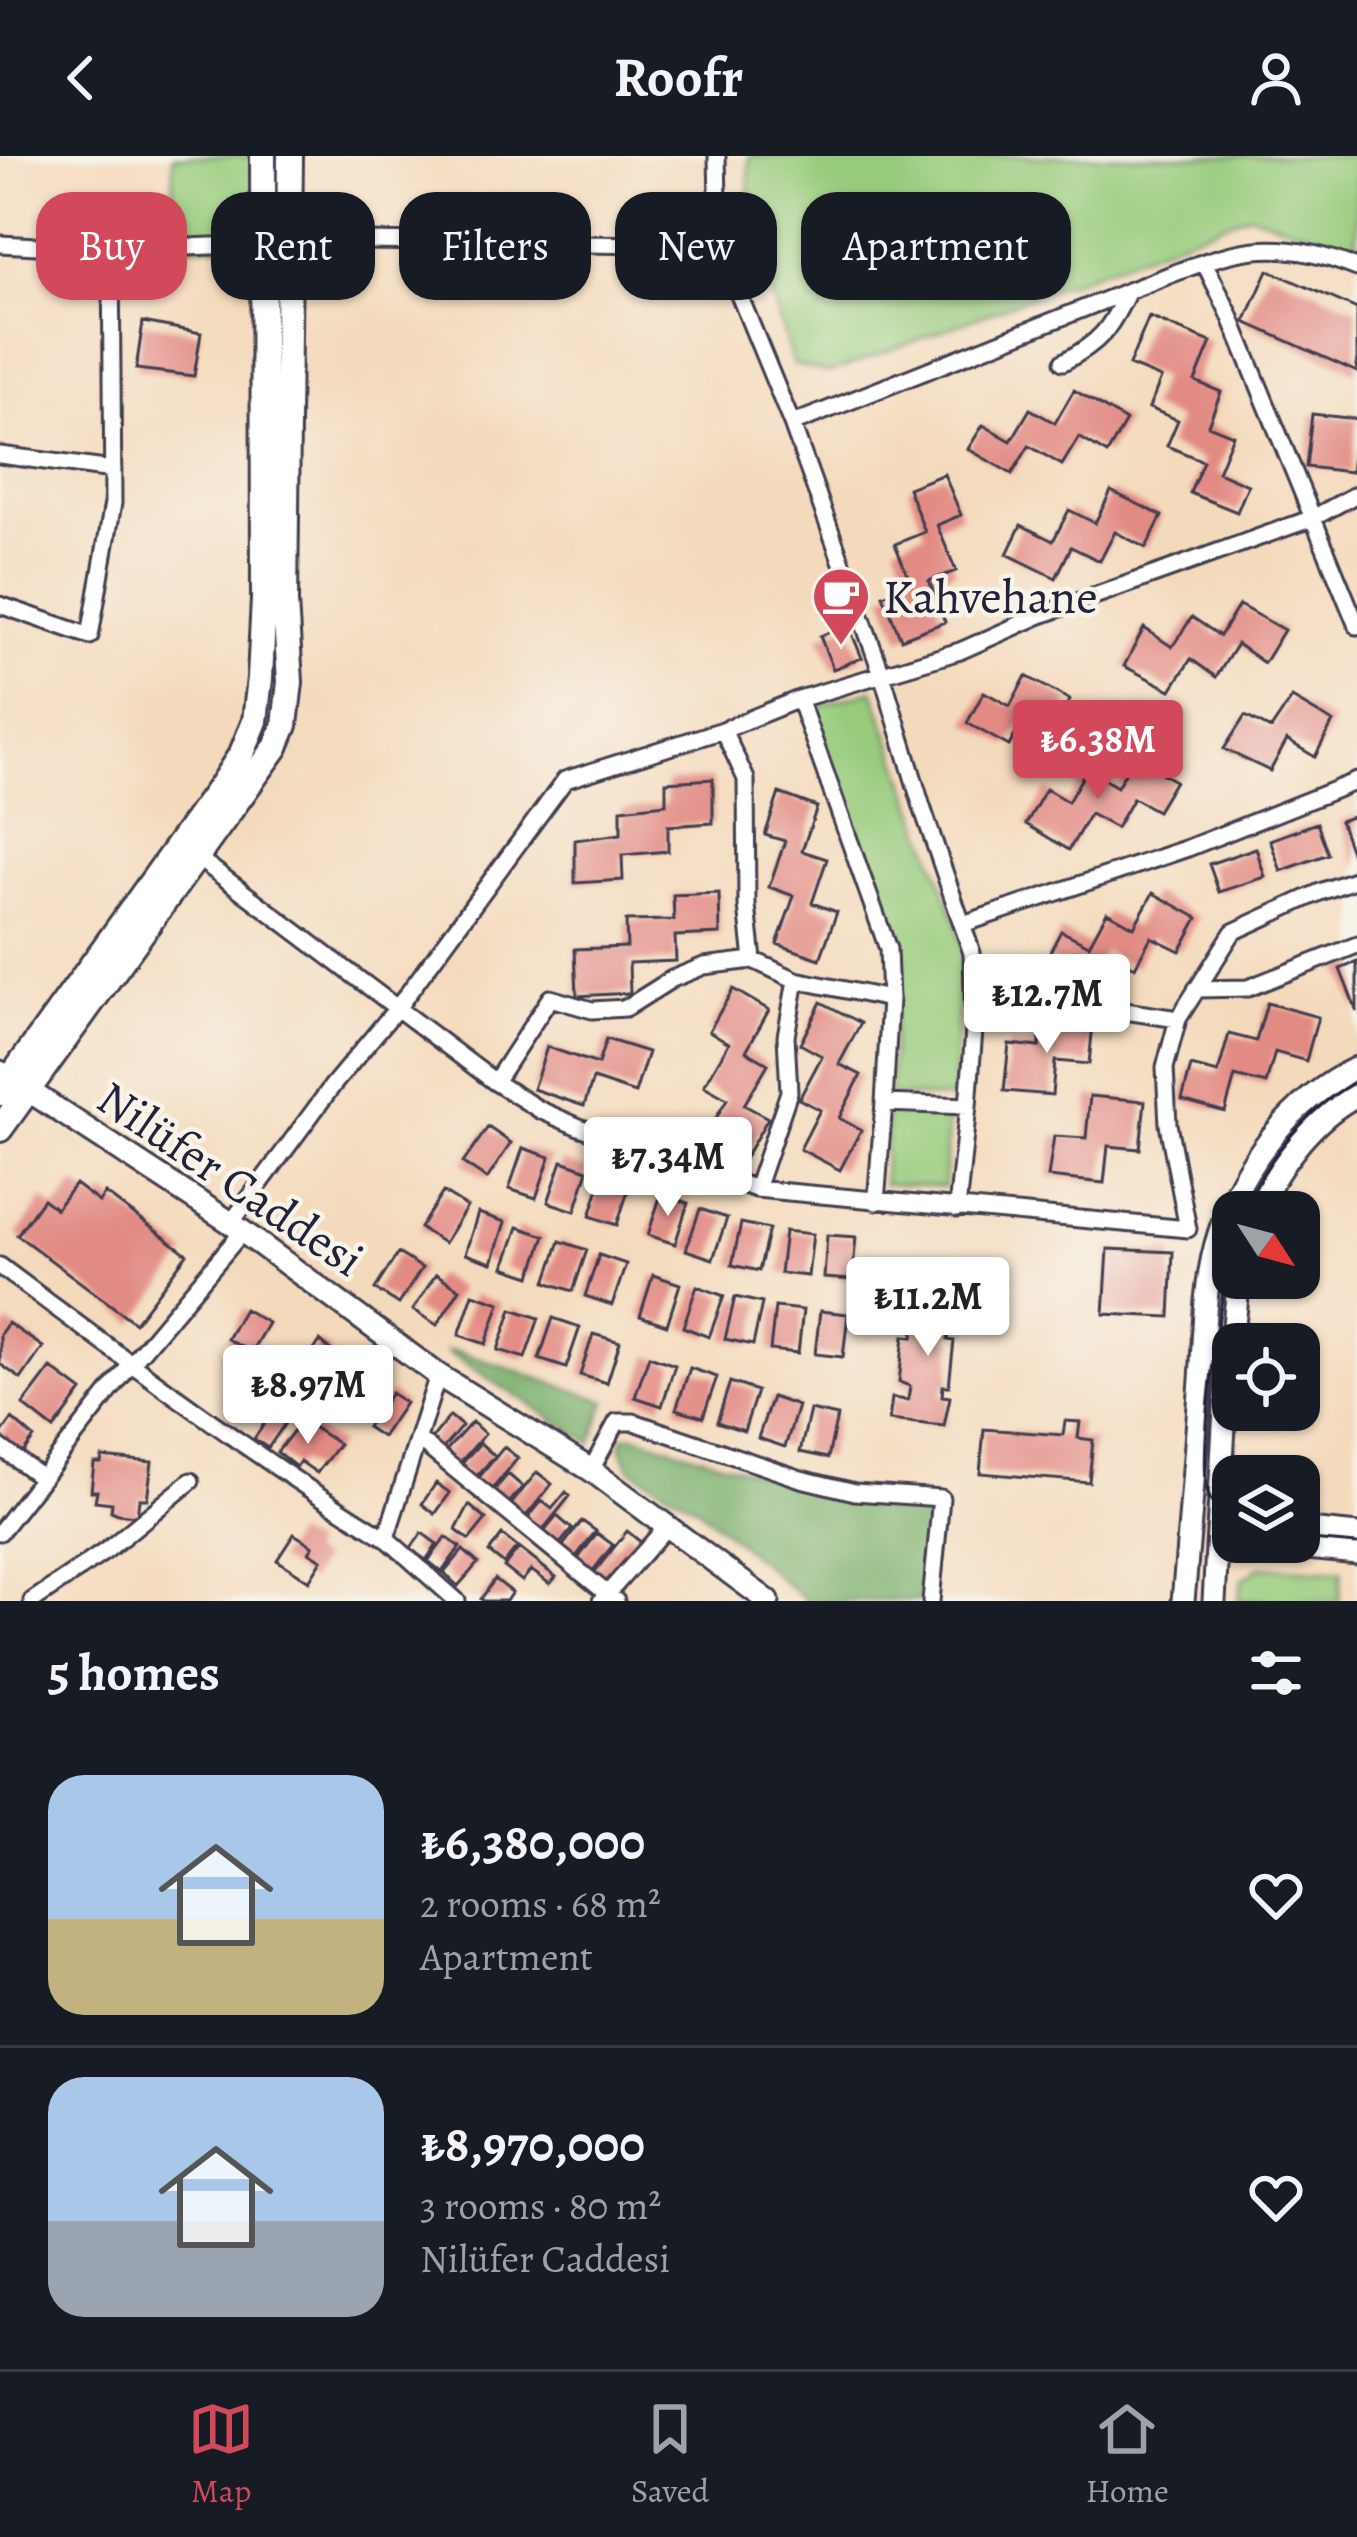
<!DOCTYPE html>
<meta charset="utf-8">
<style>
:root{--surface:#171b24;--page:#242831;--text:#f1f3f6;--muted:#9ea1a6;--line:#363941;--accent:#d1495b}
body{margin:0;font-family:Alegreya,serif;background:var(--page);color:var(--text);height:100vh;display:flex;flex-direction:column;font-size:45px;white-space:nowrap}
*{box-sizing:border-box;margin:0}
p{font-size:39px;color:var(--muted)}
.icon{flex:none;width:66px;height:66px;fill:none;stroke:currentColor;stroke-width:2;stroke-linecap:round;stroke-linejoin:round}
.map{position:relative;height:1445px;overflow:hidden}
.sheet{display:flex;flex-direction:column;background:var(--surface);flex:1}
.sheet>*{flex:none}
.top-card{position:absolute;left:36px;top:36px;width:1287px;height:108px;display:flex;gap:24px}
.needle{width:78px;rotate:126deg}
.fabs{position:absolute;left:1212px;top:1035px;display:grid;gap:24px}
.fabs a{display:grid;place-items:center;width:108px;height:108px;border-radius:24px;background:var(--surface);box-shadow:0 3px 9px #0004;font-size:60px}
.price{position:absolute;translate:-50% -102px;padding:0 27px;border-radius:12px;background:#fff;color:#222;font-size:39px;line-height:78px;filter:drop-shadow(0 3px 6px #0008)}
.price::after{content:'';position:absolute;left:50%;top:72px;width:36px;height:27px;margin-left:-18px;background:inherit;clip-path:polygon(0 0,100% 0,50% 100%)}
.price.selected{background:var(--accent);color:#fff}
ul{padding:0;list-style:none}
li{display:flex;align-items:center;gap:36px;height:300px;padding:0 48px}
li+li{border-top:3px solid var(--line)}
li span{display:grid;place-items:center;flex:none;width:336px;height:240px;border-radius:36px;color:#555}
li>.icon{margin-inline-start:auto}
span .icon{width:144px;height:144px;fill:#fffc;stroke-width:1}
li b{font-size:51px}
h2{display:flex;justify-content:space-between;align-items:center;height:144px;padding:0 48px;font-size:51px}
.chip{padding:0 42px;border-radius:36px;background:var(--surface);box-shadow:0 3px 9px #0004;font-size:42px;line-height:108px}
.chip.selected{background:var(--accent);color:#fff}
header{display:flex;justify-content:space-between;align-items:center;height:156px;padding:0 48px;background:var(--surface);font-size:54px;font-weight:600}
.menu{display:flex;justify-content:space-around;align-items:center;height:168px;border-top:3px solid var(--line);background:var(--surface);font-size:33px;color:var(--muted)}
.menu a{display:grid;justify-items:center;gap:6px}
.menu .selected{color:var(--accent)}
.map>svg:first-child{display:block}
.green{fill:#97cb7b;stroke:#5c765b;stroke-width:3}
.forest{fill:#79af6b;stroke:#4e6853;stroke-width:3}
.building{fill:#e28b85}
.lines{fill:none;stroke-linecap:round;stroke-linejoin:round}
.street-casing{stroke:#423e4e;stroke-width:21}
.secondary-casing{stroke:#423e4e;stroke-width:27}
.primary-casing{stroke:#423e4e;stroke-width:30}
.street{stroke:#fff;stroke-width:15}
.secondary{stroke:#fff;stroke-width:21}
.primary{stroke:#fff;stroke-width:24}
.tram{stroke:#22223b;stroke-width:3}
.labels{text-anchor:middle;stroke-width:9;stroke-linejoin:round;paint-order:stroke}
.poi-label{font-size:48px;fill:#22223b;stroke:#f7f3e8;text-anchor:start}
.street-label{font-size:48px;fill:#22223b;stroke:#f7f3e8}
</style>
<header><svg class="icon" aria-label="back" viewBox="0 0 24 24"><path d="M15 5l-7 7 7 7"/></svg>Roofr<svg class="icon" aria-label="person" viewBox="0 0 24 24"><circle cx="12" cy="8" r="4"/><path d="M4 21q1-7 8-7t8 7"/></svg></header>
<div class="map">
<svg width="1357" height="1445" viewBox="0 0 1357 1445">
<rect width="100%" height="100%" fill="#f7f3e8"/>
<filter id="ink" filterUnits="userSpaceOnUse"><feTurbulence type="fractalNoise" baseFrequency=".00833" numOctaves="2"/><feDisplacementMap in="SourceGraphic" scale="24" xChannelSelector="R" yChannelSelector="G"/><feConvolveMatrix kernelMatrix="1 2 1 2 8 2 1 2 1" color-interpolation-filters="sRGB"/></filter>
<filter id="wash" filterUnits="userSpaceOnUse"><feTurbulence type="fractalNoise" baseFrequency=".004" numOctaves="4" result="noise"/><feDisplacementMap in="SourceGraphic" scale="48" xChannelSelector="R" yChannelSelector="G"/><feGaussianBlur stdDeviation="2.7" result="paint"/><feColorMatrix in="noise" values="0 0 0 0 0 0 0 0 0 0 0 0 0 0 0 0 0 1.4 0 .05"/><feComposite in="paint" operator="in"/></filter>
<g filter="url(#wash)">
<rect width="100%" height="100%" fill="#f4dabd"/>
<path class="green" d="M173,0h90l-1,88 -89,4z
M749,0h608v91l-108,-33 -419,159 -37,-8 -44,-144z
M873,534l83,232 7,35 -11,142 -62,-4 8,-153 -87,-234z
M888,953l61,4 -5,74 -61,-3z
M1260,1411l82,4 -3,30h-101l5,-22z"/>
<path class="forest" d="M456,1195l150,50 -15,42 -144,-91z
M624,1280h11l220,67 72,9 -8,89h-113l-109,-94 -67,-38 -9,-23z"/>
<g id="blocks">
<path class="building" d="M1268,114l89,39v63l-112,-50z
M1149,161l62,25 -16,39 26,11 -13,33 25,10 -15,37 30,13 -11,27 -47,-19 13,-32 -36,-15 11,-26 -29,-12 12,-30 -32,-13z
M143,166l58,11 -7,43 -58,-7z
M1074,234l52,31 -19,33 -28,-17 -17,28 -33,-19 -17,28 -44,-25 15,-24 28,16 19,-32 25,14z
M1312,258l45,5 -6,53 -45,-5z
M944,318l17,41 -24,10 19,46 -27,10 16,41 -44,17 -18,-44 28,-11 -16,-40 30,-12 -17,-44z
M1111,335l51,25 -16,32 -31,-16 -15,29 -29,-14 -15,31 -49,-24 14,-29 32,16 16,-31 26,13z
M1239,449l45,25 -20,33 -27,-19 -21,33 -25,-18 -20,31 -47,-24 20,-38 28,19 20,-30 28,19z
M848,468l14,34 -29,11 -13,-33z
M1026,520l44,24 -18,32 -27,-15 -16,29 -42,-23 17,-31 26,14z
M1292,542l41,24 -18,35 -28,-17 -17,31 -46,-22 21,-33 26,13z
M1134,601l41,24 -18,30 -24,-13 -17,30 -26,-14 -21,36 -43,-26 20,-35 22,13 19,-33 30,18z
M713,623v44l-45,3v25l-46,4 1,25 -48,3v-43l46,-6v-25l45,-5v-22z
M779,637l38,14 -15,44 25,8 -15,44 25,9 -17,47 -43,-15 17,-48 -25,-9 16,-46 -20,-6z
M1357,659v51h-1l-16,-45z
M1317,667l11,31 -47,17 -11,-31z
M1256,692l9,29 -46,15 -10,-28z
M719,737l1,41 -45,2 1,25 -47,2 1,30 -53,3 -2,-47 52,-2 -1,-26 48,-1 -1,-25z
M1153,737l45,25 -18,33 -29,-14 -16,30 -31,-16 -16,30 -42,-22 15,-28 28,14 18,-33 27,15z
M1357,806v50l-17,-43z
M733,833l36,21 -23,41 22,13 -24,41 24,13 -25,43 -39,-22 23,-40 -23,-13 25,-43 -20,-12z
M821,846l40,21 -22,41 22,11 -22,43 22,12 -21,40 -40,-21 20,-39 -21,-11 23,-43 -22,-12z
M1267,847l51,14 -12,44 -31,-9 -9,32 -31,-8 -10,36 -43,-12 9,-34 27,7 11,-39 27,7z
M1042,862l51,5 -4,41 -34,-3 -3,34 -48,-4 5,-47 30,3z
M606,883l42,13 -13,41 -42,-14 -9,27 -51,-17 14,-42 51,17z
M1090,940l55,5 -5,48 -32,-3 -4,37 -56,-6 6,-41 32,2z
M488,971l23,16 -24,36 -24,-16z
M523,992l27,9 -14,41 -27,-9z
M562,1005l26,9 -13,41 -27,-9z
M603,1019l27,9 -13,41 -27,-9z
M75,1028l24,18 6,-9 82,61 -52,69 -118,-88 26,-36 13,10z
M443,1036l24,15 -23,36 -24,-15z
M661,1038l27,9 -13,41 -27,-9z
M700,1053l27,9 -14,41 -27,-9z
M478,1057l27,9 -13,41 -27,-9z
M741,1067l28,6 -10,42 -27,-6z
M518,1071l27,9 -14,40 -27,-9z
M785,1075l28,3 -5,42 -28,-3z
M827,1079l29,2 -4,43 -28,-2z
M560,1085l27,9 -14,41 -27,-9z
M1108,1093l65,3 -3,65 -66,-3z
M398,1097l24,15 -23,36 -24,-15z
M599,1099l27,9 -14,41 -27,-9z
M436,1118l24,15 -23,36 -24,-15z
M653,1119l27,9 -13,41 -27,-9z
M697,1130l27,10 -15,41 -26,-10z
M473,1138l27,9 -14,41 -27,-9z
M735,1141l27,6 -9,42 -28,-6z
M902,1141l70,9 1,25 -23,-3 -2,12 6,1 -5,45h-6l-1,10 8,1 -6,29 -55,-6 3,-22 16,2 2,-14 -11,-4 5,-46 9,1 2,-14 -16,-2z
M775,1151l28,3 -5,43 -28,-3z
M244,1153l24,14 -17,29 -24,-13z
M512,1153l27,9 -14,40 -27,-8z
M820,1155l28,3 -5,43 -28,-3z
M553,1162l27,9 -14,41 -27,-9z
M8,1167l35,24 -22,32 -21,-15v-30z
M593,1178l27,8 -13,41 -27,-8z
M320,1185l12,10 -26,34 -10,-7z
M649,1200l26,9 -13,41 -27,-9z
M51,1212l31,23 -28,38 -31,-24z
M690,1212l27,9 -14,40 -27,-8z
M730,1226l27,9 -13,40 -27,-9z
M391,1237l14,10 -23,34 -15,-10z
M772,1241l26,9 -13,41 -27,-9z
M278,1247l14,10 -24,35 -14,-9z
M810,1254l27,6 -9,42 -28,-6z
M450,1260l12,10 -22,26 -12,-9z
M12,1263l22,19 -12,16 -22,-18z
M302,1264l37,24 -22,29 -17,-12 -4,6 -19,-15z
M1065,1265l15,1 -2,16 15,2 -4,42 -109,-9 4,-44 79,6z
M472,1266l13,12 -29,33 -13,-13z
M480,1287l15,13 -23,25 -14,-13z
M504,1291l14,11 -28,34 -14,-11z
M102,1301l50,5 -5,37h-8l-2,17 -19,-2 -7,-3 1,-8 -17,-2 2,-10h-6l3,-28h7z
M537,1316l15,12 -29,36 -15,-12z
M508,1318l15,13 -17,19 -15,-12z
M436,1327l14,10 -15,21 -13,-10z
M566,1336l4,4 -29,36 -15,-12 16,-19 10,8z
M469,1349l17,14 -17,21 -13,-10z
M557,1360l15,13 -13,16 -16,-12z
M582,1365l14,10 -21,27 -14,-10z
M627,1375l16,13 -35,43 -16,-12z
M422,1377l15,11 -11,16 -16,-11z
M597,1377l16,12 -21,27 -16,-11z
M294,1378l19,12 -4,6 13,8 -13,21 -32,-21z
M502,1379l15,12 -13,17 -15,-12z
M446,1381l14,10 -18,25 -14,-11z
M519,1392l37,29 -6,7 -19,-14 -9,11 -18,-14z
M463,1394l15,13 -20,23 -14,-13z
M495,1423l17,13 -6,9h-22l-3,-2z"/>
</g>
</g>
<g filter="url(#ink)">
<use href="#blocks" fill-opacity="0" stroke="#423e4e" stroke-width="3"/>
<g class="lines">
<g class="street-casing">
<path id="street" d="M717,0l2,90 73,178
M290,84l429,6
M0,88l111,6 151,-6
M1204,106l25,51 128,313
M1063,206c38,-20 47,-33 65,-71 91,-34 133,-62 229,-23
M0,299l113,15
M0,449l90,31 23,-133 -2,-253
M799,543l89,250 2,50
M723,574l76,-31 161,-48 81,-36 272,-97 44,-24
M190,696l305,230 45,28 39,17 177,62 432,40 -20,-105 -3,-56 13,-49 55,-87 87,-40 37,-13
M963,768l225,-76 169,-67
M753,804l43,20 94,19 -6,104 84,3 -11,103
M973,832l205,31
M1196,833l52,-1 109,-43
M968,950l6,-76 -2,-77 -50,-146 -40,-133 -90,-250 336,-133
M756,1033l33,-97 -3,-56 10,-56
M876,1046l8,-99
M231,1067l102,-138 65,-78 167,-227 158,-50 23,49 1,127 6,54 -49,6 -32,13 -46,29 -34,2 -42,-12 -55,84
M0,1110c126,94 252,190 386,272
M438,1219l-52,163 71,63
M419,1284l197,161
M0,1291l42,31
M591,1314l26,-48h17l167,57 54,13 86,6 -10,103
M0,1376l131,-168 112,-133
M32,1445l75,-51 84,-69
M601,1445l68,-77"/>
</g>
<g class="secondary-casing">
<path id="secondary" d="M0,916l231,151 207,152 153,95 177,131
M1258,1056c17,-45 56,-95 99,-117
M1299,1373l58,6
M1247,1386l110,11
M1183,1445c7,-74 12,-147 18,-221 3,-48 3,-100 18,-146 22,-69 73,-135 138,-166
M1214,1445l11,-192 14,-131"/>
</g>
<g class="primary-casing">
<path id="primary" d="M0,937l222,-309 20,-31 13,-32 5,-43 4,-79 -1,-443
M0,973l276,-382 9,-22 5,-43 -5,-80 5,-446"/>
</g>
<use href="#street" class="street"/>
<use href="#secondary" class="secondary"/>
<use href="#primary" class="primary"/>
<path class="tram" d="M1243,1056c24,-54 63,-102 114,-132
M1233,1084c-11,42 -37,221 -24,256 5,13 14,21 24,29
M1299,1383l58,5"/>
</g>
</g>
<defs>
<g id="cafe-pin" transform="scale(3)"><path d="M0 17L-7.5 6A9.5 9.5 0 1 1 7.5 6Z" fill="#d1495b" stroke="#f7f3e8"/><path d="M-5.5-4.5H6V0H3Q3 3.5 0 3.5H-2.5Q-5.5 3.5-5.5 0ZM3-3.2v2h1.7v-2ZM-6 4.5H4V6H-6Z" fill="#fff"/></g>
</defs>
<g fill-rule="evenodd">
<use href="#cafe-pin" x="841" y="440"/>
</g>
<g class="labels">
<g class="poi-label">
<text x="883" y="457">Kahvehane</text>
</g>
<g class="street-label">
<text transform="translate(231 1022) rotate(34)" y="17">Nilüfer Caddesi</text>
</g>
</g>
</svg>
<div class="fabs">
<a><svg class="needle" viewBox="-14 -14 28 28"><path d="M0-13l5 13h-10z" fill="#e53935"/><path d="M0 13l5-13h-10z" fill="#9ea1a6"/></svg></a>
<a><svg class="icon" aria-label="locate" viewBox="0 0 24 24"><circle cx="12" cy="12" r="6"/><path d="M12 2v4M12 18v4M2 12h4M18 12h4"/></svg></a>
<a><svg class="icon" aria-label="layers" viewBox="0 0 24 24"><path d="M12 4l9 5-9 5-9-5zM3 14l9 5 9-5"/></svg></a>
</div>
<b class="price selected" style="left:1098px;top:646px">₺6.38M</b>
<b class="price" style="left:1047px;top:900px">₺12.7M</b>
<b class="price" style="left:668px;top:1063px">₺7.34M</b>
<b class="price" style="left:928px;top:1203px">₺11.2M</b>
<b class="price" style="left:308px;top:1291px">₺8.97M</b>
<div class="top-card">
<a class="chip selected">Buy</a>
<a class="chip">Rent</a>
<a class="chip">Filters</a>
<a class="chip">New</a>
<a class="chip">Apartment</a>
</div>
</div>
<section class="sheet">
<h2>5 homes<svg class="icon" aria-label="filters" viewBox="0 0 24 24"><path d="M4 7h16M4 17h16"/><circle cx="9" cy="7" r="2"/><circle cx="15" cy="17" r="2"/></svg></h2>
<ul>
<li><span style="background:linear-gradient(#a9c7e8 60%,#c2b280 0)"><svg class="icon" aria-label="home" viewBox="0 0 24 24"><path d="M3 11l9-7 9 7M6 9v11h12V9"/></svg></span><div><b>₺6,380,000</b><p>2 rooms · 68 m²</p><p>Apartment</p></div><svg class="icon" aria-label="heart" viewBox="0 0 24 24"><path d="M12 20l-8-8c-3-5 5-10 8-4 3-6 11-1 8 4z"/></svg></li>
<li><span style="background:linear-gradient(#a9c7e8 60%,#9aa5b1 0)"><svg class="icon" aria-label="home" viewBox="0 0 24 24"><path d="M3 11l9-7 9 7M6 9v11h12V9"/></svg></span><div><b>₺8,970,000</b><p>3 rooms · 80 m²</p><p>Nilüfer Caddesi</p></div><svg class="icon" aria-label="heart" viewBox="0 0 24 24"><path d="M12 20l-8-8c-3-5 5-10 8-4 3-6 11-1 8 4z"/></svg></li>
</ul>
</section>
<nav class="menu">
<a class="selected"><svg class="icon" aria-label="map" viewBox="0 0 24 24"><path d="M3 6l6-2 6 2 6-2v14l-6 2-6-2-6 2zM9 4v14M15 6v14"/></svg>Map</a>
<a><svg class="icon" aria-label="saved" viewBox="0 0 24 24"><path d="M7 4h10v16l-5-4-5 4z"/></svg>Saved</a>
<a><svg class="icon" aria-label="home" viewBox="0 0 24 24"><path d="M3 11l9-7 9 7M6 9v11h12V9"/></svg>Home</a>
</nav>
